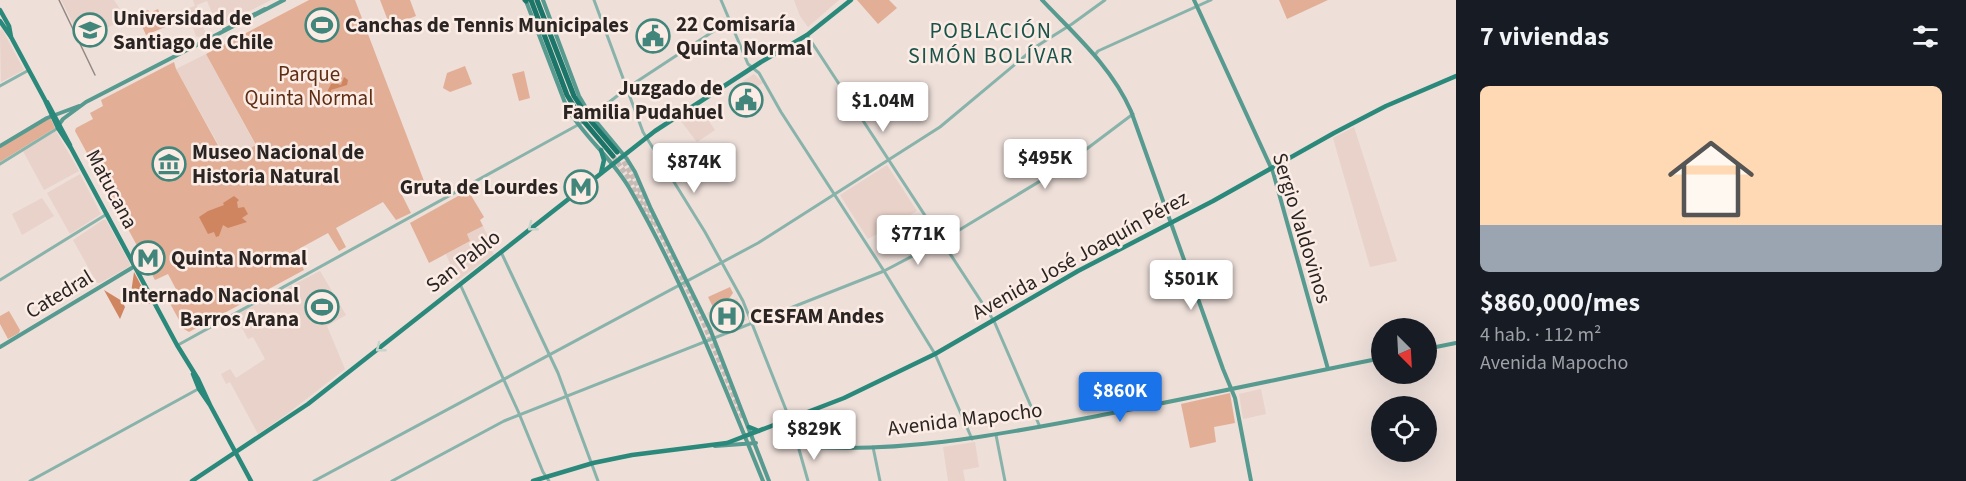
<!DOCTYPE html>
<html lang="es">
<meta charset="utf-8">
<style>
:root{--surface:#171b24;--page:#242831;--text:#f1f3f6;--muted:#9ea1a6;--line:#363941;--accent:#1a73e8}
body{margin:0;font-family:"Source Sans 3",sans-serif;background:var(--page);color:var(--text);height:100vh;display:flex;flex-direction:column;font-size:22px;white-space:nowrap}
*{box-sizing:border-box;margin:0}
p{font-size:20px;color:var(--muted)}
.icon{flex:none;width:33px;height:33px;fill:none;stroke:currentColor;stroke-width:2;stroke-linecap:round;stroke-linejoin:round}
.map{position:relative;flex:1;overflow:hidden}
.panel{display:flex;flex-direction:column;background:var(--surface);width:510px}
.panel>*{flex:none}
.needle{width:39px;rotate:156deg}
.controls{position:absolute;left:1371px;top:318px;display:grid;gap:12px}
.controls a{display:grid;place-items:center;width:66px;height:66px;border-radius:50%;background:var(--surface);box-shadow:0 6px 24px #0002;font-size:30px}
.price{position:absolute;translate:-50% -51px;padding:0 14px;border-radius:6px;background:#fff;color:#222;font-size:20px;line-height:39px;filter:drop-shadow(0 2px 3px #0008)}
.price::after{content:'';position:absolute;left:50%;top:36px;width:18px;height:14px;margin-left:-9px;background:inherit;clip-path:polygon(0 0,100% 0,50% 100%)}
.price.on{background:var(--accent);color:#fff}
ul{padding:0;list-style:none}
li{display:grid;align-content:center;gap:12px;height:318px;padding:0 24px}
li+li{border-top:2px solid var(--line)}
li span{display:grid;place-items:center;height:186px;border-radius:9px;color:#555}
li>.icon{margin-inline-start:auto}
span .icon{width:108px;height:108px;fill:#fffc;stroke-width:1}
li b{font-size:26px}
h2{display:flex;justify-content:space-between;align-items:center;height:72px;padding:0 24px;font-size:26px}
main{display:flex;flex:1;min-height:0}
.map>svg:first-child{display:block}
.built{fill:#e8d2c9}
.green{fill:#e2ae96}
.water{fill:#d08561}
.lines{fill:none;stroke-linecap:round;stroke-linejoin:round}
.motorway-tunnel{stroke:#c7bab4;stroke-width:5;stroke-dasharray:5 2.5;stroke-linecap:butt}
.tertiary{stroke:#88b3aa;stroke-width:3}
.secondary{stroke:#579a8f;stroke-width:4}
.primary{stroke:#2a897b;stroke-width:4.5}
.motorway{stroke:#1b7669;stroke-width:5}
.rail{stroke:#938884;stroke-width:1.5}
.oneway{stroke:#c7d4cb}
.labels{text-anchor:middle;stroke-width:5;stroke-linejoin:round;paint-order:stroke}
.poi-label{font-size:21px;font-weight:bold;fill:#2a2422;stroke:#fbede6;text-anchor:start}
.park-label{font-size:21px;fill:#5f2d14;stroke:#fbede6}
.street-label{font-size:21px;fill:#2a2422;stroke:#fbede6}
.neighbourhood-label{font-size:22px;letter-spacing:1.5px;fill:#1a534a;stroke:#fbede6}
</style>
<main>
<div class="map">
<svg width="1456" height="481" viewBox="0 0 1456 481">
<rect width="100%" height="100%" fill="#eedfd9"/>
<path class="built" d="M61,0h53l12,18 -44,23z
M193,0h78l-53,27 -11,-26 -10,4v7l9,22 -7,3 -3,-1 -10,-27 9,-3z
M794,0h45l-31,27 -8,-11z
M2,29l22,41 -23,12 -1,-51z
M206,54l50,92 -27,15 -2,-1 -51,-91z
M754,74l9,9 -14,8 -6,-10z
M699,107l16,23 -18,12 -17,-22z
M1354,127l43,134 -27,6 -37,-129z
M56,131l23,40 -35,19 -21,-39z
M887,165l30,46 -49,28 -28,-44z
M80,174l21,40 -31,20 -23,-41z
M42,198l12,18 -32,19 -10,-21z
M103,220h3l24,44v2l-30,17h-3l-24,-43z
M483,226l6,13 -3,2 8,13 -37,27 -11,-27 24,-13 -3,-7z
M320,271l26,44 -19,11 18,43 -58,45 -29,20 -28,-52 -4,2 -5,-10 9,-5 6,9 29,-19 -12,-22 -5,2 -13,-24z
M737,298l10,22 -31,12 -9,-19z
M1261,389l5,25 -23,5 -4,-25z
M975,442l4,25 -16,3 2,11h-17l-5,-34z"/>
<path class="green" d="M309,0h46l69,181 -23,12 10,20 -15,7 -13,-18 -47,26 10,19 -7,4 -11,-18 -33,18 9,19 -115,62 -5,-3 -17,-31 11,-5 -10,-19 -13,6 -7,-13 10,-6 -8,-13 -9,5 -66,-122 1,-3 17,-9 -3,-6 13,-7 -2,-6 73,-38 2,7 50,91 3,1 27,-16 -50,-91z
M380,0h30l6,16 -26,10z
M857,0h32l8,8 -19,16z
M1279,0h49l-41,19z
M158,9l7,18 -19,8 -9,-20 11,-5 2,3z
M465,66l7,18 -22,8 -7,-4 4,-15z
M524,71l6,27 -11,3 -7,-27z
M50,117l5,11 -55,34v-15z
M467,191l2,1 15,25 -4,3 3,6 -16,8 3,7 -41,22 -19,-40z
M730,287l3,6 -5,7 1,2 -15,7 -6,-12z
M331,293l8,13 -26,15 -8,-13z
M9,311l11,19 -1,3 -11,6 -8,-15v-8z
M1230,393l5,30 -21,4 2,15 -26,6 -9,-44z"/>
<path class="water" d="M344,77l4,3 -1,5 -16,5 -1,9 -15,4v-6l4,-1 5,2 7,-14 4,-1 6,2z
M234,196l5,4 -2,2 1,6 6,-1 4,7 -6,4 5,4 -19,6 -5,-3 -4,11 -3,1 -2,-5 -6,2 -9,-17 9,-6 16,-6 -1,-2z
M134,272l17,32 -12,-1 -8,-10z
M104,290l18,11 3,6 -5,12z"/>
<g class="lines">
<path class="motorway-tunnel" d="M620,155l15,26 67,138 41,99
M613,156l15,21 25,50"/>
<path class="tertiary" d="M594,0l49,132 62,100 38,69 49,124 16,56
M721,0l27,64 11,9 22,39 103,159 51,83 37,85
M807,35l187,286 46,106
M1095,55l3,-4 113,-51
M0,86l29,-16
M590,117l40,-31 99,-65
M0,164l58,-36
M501,252l57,121 40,108
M0,280l107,-66
M460,284l58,127 25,61 6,9
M178,345l407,-224
M996,435l9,46
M873,447l7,34
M30,481l170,-93
M314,481l444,-238 182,-116 97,-81 35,-22 33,-24
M392,481l112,-60 380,-150 57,-30 119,-72 73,-55"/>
<path class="secondary" d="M543,0l36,96 10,17 38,46 8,13 16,37 59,120 59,152
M1042,0c33,35 69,66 89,111l92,258 12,29 16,83
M1194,0l79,172 55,197
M526,1l41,107c18,30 47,52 64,83 53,92 92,192 132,290
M224,30l41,-21
M58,126l5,-7 23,-17 198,-102
M0,146l47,-28 32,-12
M0,347l135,-81
M1426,349l30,-6
M715,446l41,-3
M799,446c97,8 193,-10 288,-28 99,-19 196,-40 295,-60"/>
<path class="primary" d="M0,10l9,16 2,11
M0,21l11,16 34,63 13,28 13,20 106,197 21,34 12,26
M47,102l23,43
M601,173l3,-13 -3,-10
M193,374l6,15 11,16 41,76
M749,427l10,4
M192,481l116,-77 347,-273 106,-69 46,-27 44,-35
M533,481l60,-18 39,-8 95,-12 117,-45 91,-44 143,-83 135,-70 121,-68 52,-27 70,-30"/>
<path class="motorway" d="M525,0l1,1
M531,0l36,95 14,23 32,38
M537,0l37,96 15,23 28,33"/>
<path class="rail" d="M59,0l36,75"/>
</g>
<defs><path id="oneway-chevron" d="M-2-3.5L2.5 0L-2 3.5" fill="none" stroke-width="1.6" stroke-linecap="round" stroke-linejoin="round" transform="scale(1.5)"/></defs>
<g class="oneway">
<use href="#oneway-chevron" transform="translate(532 227) rotate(142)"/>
<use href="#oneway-chevron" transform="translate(380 348) rotate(142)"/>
</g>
<defs>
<g id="stadium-ring" transform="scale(1.725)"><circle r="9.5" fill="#fbede6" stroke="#42867b" stroke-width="1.5"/><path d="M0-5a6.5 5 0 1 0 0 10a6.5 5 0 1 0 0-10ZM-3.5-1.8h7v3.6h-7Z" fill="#42867b"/></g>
<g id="university-ring" transform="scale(1.725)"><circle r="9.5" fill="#fbede6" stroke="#42867b" stroke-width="1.5"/><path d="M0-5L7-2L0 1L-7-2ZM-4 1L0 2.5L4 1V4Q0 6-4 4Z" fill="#42867b"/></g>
<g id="civic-ring" transform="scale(1.725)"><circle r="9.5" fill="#fbede6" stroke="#42867b" stroke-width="1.5"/><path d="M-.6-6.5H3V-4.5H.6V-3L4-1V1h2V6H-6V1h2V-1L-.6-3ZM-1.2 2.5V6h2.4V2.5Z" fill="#42867b"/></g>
<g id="museum-ring" transform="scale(1.725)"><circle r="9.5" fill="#fbede6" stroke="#42867b" stroke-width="1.5"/><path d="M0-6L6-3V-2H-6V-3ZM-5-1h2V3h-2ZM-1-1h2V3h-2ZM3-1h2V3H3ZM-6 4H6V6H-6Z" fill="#42867b"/></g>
<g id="metro-ring" transform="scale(1.725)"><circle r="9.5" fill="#fbede6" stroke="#42867b" stroke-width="1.5"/><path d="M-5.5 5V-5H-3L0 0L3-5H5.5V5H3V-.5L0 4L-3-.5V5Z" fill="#42867b"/></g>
<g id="hospital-ring" transform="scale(1.725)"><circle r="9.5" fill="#fbede6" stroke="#42867b" stroke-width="1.5"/><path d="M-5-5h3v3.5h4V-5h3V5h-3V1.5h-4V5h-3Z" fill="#42867b"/></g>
</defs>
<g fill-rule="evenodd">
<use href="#stadium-ring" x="322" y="25"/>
<use href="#university-ring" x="90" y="30"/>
<use href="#civic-ring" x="653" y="36"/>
<use href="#civic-ring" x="746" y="100"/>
<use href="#museum-ring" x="169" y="164"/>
<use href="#metro-ring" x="581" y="187"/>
<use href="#metro-ring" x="148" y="258"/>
<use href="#stadium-ring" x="322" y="307"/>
<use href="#hospital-ring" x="727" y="316"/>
</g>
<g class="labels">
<g class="poi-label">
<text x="113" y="25">Universidad de<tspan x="113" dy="24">Santiago de Chile</tspan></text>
<text x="676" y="31">22 Comisaría<tspan x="676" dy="24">Quinta Normal</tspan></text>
<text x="345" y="32">Canchas de Tennis Municipales</text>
<text x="723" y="95" text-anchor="end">Juzgado de<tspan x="723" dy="24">Familia Pudahuel</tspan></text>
<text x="192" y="159">Museo Nacional de<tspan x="192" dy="24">Historia Natural</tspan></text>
<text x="558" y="194" text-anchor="end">Gruta de Lourdes</text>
<text x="171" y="265">Quinta Normal</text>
<text x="299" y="302" text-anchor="end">Internado Nacional<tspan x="299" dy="24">Barros Arana</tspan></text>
<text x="750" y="323">CESFAM Andes</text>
</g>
<g class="park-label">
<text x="309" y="81">Parque<tspan x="309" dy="24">Quinta Normal</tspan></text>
</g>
<g class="street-label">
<text transform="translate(112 189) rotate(62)" y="7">Matucana</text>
<text transform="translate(1302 228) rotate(73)" y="7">Sergio Valdovinos</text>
<text transform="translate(1080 255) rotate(-29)" y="7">Avenida José Joaquín Pérez</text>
<text transform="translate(463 261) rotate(-38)" y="7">San Pablo</text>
<text transform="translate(59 294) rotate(-31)" y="7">Catedral</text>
<text transform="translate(965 419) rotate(-7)" y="7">Avenida Mapocho</text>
</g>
<g class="neighbourhood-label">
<text x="991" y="38">POBLACIÓN<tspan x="991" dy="25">SIMÓN BOLÍVAR</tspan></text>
</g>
</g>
</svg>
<div class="controls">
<a><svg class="needle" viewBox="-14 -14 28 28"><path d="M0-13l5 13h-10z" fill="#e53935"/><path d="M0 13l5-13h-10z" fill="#9ea1a6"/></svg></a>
<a><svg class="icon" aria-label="locate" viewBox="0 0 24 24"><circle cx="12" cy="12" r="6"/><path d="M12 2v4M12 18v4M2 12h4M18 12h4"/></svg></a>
</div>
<b class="price" style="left:883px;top:133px">$1.04M</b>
<b class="price" style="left:1045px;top:190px">$495K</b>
<b class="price" style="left:694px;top:194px">$874K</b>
<b class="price" style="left:918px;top:266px">$771K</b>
<b class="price" style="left:1191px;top:311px">$501K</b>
<b class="price on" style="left:1120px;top:423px">$860K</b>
<b class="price" style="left:814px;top:461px">$829K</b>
</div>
<section class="panel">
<h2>7 viviendas<svg class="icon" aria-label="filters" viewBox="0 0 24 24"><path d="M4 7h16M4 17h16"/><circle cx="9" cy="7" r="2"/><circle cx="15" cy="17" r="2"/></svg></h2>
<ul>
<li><span style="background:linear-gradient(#ffd9b3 75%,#9aa5b1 0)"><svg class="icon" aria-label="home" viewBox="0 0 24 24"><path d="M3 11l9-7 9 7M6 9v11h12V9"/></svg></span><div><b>$860,000/mes</b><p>4 hab. · 112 m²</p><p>Avenida Mapocho</p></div></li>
</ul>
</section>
</main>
